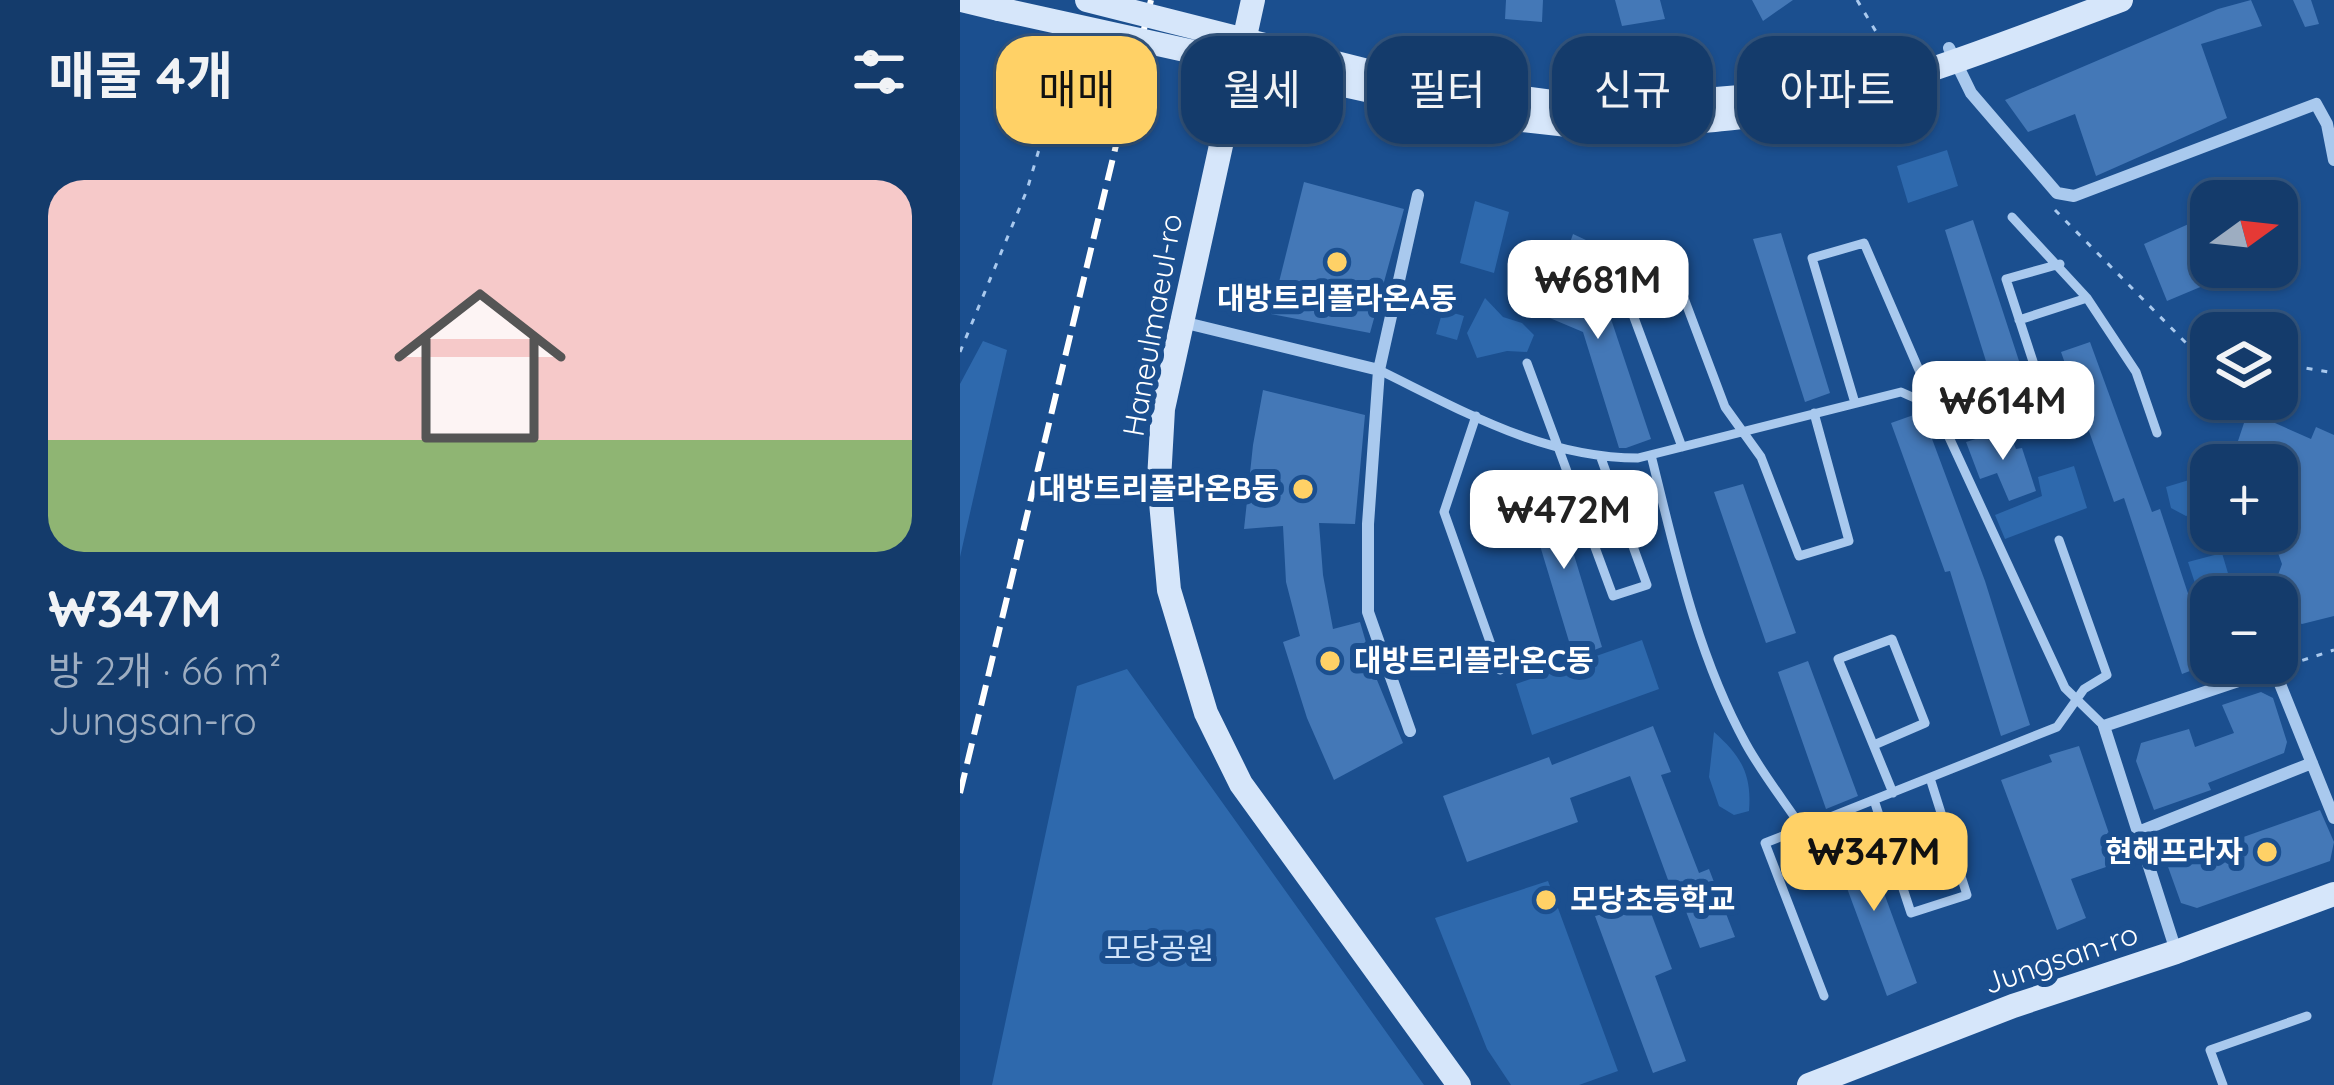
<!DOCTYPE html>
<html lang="ko">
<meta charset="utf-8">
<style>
:root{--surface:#143b6b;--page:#214673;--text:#f1f3f6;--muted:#9dadc1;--line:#33557e;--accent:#ffd166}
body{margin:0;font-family:Quicksand,"Noto Sans KR",sans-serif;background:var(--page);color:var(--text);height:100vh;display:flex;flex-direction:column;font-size:45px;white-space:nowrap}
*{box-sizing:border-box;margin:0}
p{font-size:39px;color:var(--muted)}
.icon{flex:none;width:66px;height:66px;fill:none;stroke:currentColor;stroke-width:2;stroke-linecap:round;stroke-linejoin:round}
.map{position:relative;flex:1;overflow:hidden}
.panel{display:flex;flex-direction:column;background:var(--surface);width:960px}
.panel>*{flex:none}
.top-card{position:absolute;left:36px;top:36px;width:1140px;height:108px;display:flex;gap:24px}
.needle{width:78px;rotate:75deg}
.tools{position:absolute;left:1230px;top:180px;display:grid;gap:24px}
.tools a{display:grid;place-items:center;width:108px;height:108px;border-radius:24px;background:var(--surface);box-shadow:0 3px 9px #0004,0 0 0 3px var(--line);font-size:60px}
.price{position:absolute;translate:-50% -102px;padding:0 27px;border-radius:24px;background:#fff;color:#222;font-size:39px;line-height:78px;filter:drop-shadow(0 3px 6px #0008)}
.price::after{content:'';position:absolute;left:50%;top:72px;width:36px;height:27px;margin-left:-18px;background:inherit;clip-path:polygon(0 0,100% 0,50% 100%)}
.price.current{background:var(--accent);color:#111}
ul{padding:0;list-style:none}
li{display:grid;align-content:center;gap:24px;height:636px;padding:0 48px}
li+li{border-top:3px solid var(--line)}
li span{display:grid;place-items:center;height:372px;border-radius:36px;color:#555}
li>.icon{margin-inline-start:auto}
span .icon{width:216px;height:216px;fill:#fffc;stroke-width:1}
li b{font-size:51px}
h2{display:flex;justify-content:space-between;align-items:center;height:144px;padding:0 48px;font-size:51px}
.tag{padding:0 42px;border-radius:36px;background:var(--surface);box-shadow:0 3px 9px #0004,0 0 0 3px var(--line);font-size:42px;line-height:108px}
.tag.current{background:var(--accent);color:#111}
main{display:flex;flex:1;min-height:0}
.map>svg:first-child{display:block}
.green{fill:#2e69ad}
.building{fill:#4478b7}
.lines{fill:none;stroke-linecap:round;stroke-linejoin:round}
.path{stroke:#a9c9ee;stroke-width:3;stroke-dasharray:6 9;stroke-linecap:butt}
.lane{stroke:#a9c9ee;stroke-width:9}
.street{stroke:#a9c9ee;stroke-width:12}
.secondary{stroke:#d6e6fa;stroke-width:24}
.rail{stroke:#fff;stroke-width:6;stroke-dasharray:21 9;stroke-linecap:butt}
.secondary-bridge{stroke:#d6e6fa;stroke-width:24}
.poi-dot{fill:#ffd166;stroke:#1b4f8f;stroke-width:4.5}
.labels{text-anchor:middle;stroke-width:12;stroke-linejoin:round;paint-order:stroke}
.poi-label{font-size:30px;font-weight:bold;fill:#fff;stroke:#1b4f8f;text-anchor:end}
.street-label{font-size:30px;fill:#fff;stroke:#1b4f8f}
.park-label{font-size:30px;fill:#cfe3fa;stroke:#1b4f8f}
</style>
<main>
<section class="panel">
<h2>매물 4개<svg class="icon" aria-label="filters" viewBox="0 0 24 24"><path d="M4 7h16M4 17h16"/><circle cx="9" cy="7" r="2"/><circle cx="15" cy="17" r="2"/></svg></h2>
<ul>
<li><span style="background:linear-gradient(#f6c9c9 70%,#8fb573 0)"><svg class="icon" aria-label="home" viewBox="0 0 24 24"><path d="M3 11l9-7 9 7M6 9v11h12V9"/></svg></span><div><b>₩347M</b><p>방 2개 · 66 m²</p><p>Jungsan-ro</p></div></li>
</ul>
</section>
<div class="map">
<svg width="1374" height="1085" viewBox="0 0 1374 1085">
<rect width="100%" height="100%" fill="#1b4f8f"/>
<path class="green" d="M987,150l11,36 -50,17 -11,-37z
M515,201l34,11 -15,61 -34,-10z
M525,298l18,19 19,6 12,12 -7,17 -20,-1 -30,7 -10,-25z
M483,310l21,6 -7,24 -21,-6z
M23,341l24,9 -47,207v-173z
M1114,466l13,42 -82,31 -10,-24 47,-19 -4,-19z
M1239,477l5,20 -6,15 -12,4 -15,-8 -5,-21z
M1262,553l13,44h-24v35l-23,-70z
M682,640l17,49 -127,46 -16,-51z
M167,669l297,416h-432l85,-399z
M754,732c27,24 38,42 35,79l-15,4 -15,-9 -10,-29z
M588,881l70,190 -39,14h-68l-24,-36 -52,-131z"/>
<path class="building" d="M546,0h37l-1,22 -37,-3z
M655,0h45l5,19 -43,7z
M792,0h41l-30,21z
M1291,0l11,26 -61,18 26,74 -131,58 -21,-62 -47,18 -23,-32 213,-91z
M1333,0h18l8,24 -14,3z
M344,182l100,27 -34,124 -99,-19z
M1251,214v53h37l-81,34 -23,-57z
M1013,220l47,144 -30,10 -45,-144z
M821,233l49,160 -25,9 -52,-163z
M613,234l28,13 -21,49 23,10 9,16 39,117 -25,9h-7l-36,-116 -38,-16z
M1130,342l62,170 8,-3 51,154 -29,11 -58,-176 -10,4 -53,-150z
M303,390l102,25 -10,109 -36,-1 4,52 10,54 27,-7 17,58 26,63 -69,37 -27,-62 -24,-76 17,-6 -14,-54 -3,-56 -39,3 9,-84z
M1288,411l63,28 5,-12 18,8v181l-32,8 -25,-9v-18h-7l12,-33 -12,-33h7v-66l-42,-15z
M962,412l63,169 45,144 -29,11 -51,-165 -5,1 -54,-149z
M1048,429l8,20 6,-1 14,43 -27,10 -12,-28 -17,6 -14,-37z
M783,484l53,149 -30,10 -52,-151z
M593,486l49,161 -28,11 -49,-162z
M848,661l50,135 -32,13 -48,-137z
M1301,692l12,6 14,44 -3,11 -76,30 3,7 -57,20 -18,-49 5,-18 48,-14 6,18 39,-14 -12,-28z
M693,726l18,46 -10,3 38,98 10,-4 26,68 -35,11 -18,-47 -31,12 21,56 -17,7 31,85 -33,12 -58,-157 76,-28 -41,-112 -60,22 8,24 -111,40 -24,-66 106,-39 3,8z
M1119,746l36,105 -9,16 -35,12 15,39 -29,12 -56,-150 51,-18 -3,-7z
M1360,810l14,32 -4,19 -133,47 -16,-5 -14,-39z
M902,833l55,150 -30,13 -56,-151z"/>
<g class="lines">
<path class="path" d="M897,0l24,40
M1095,210l134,136 22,4
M0,352l67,-162 42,-142
M1317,363l57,10
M1328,665l46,-15"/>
<path class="lane" d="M1052,217l75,81 49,74 21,61
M1059,320l68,-22
M567,363l86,233 34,-11 -46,-127
M419,370c84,41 164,88 259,88l263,-66 34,15 130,281 39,38
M895,403l-43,-145 52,-15 71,164
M516,416l-32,96 56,158
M986,431l99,-33 -39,-119 54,-15
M722,447l-63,-170 51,-16 55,146 36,50 38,99 50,-15 -35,-128
M691,455c24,97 46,200 95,289 16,29 38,57 56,84
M914,745l51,-22 -33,-84 -54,20 55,134
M914,800l37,113 56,-18 -37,-117
M864,996l-59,-153 292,-116 27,-38 23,-14 -48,-135
M1263,1085l-13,-35 97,-34"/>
<path class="street" d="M989,48l22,45 86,100 17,3 242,-92 11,20 7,36
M222,322l197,48
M450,731l-42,-119v-88l11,-154 39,-175
M1178,832l174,-69
M1216,951l-72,-225 170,-57 60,149"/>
<path class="secondary" d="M1,0l38,9
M293,0l-90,409 -4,71 10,110 37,123 35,71 218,301
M696,104l120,-10 49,-10
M696,125c43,-4 87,-6 129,-15 115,-24 226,-69 336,-110
M849,1085l204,-79 163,-54 158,-58"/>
<path class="rail" d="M0,793l191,-793"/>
<path class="secondary-bridge" d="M127,0l328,83 152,21h89
M39,9l485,107 84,9h88"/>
</g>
<g class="poi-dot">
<circle cx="377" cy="262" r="12"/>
<circle cx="343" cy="489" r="12"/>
<circle cx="370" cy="661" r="12"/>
<circle cx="1307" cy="852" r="12"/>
<circle cx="586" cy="900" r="12"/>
</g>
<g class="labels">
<g class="poi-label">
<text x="377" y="309" text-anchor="middle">대방트리플라온A동</text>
<text x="319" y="499">대방트리플라온B동</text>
<text x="394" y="671" text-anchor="start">대방트리플라온C동</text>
<text x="1283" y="862">현해프라자</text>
<text x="610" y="910" text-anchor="start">모당초등학교</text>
</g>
<g class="street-label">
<text transform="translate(193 325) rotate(-80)" y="10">Haneulmaeul-ro</text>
<text transform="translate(1101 959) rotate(-19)" y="10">Jungsan-ro</text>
</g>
<g class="park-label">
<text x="199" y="959">모당공원</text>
</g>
</g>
</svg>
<div class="tools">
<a><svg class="needle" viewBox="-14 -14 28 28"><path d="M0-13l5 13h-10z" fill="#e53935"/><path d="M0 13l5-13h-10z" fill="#9dadc1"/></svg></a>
<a><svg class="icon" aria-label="layers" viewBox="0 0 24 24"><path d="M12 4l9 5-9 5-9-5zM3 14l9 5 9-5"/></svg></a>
<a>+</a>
<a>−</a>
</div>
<b class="price" style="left:638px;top:342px">₩681M</b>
<b class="price" style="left:1043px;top:463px">₩614M</b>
<b class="price" style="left:604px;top:572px">₩472M</b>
<b class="price current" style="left:914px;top:914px">₩347M</b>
<div class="top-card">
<a class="tag current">매매</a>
<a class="tag">월세</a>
<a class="tag">필터</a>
<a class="tag">신규</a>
<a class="tag">아파트</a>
</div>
</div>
</main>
